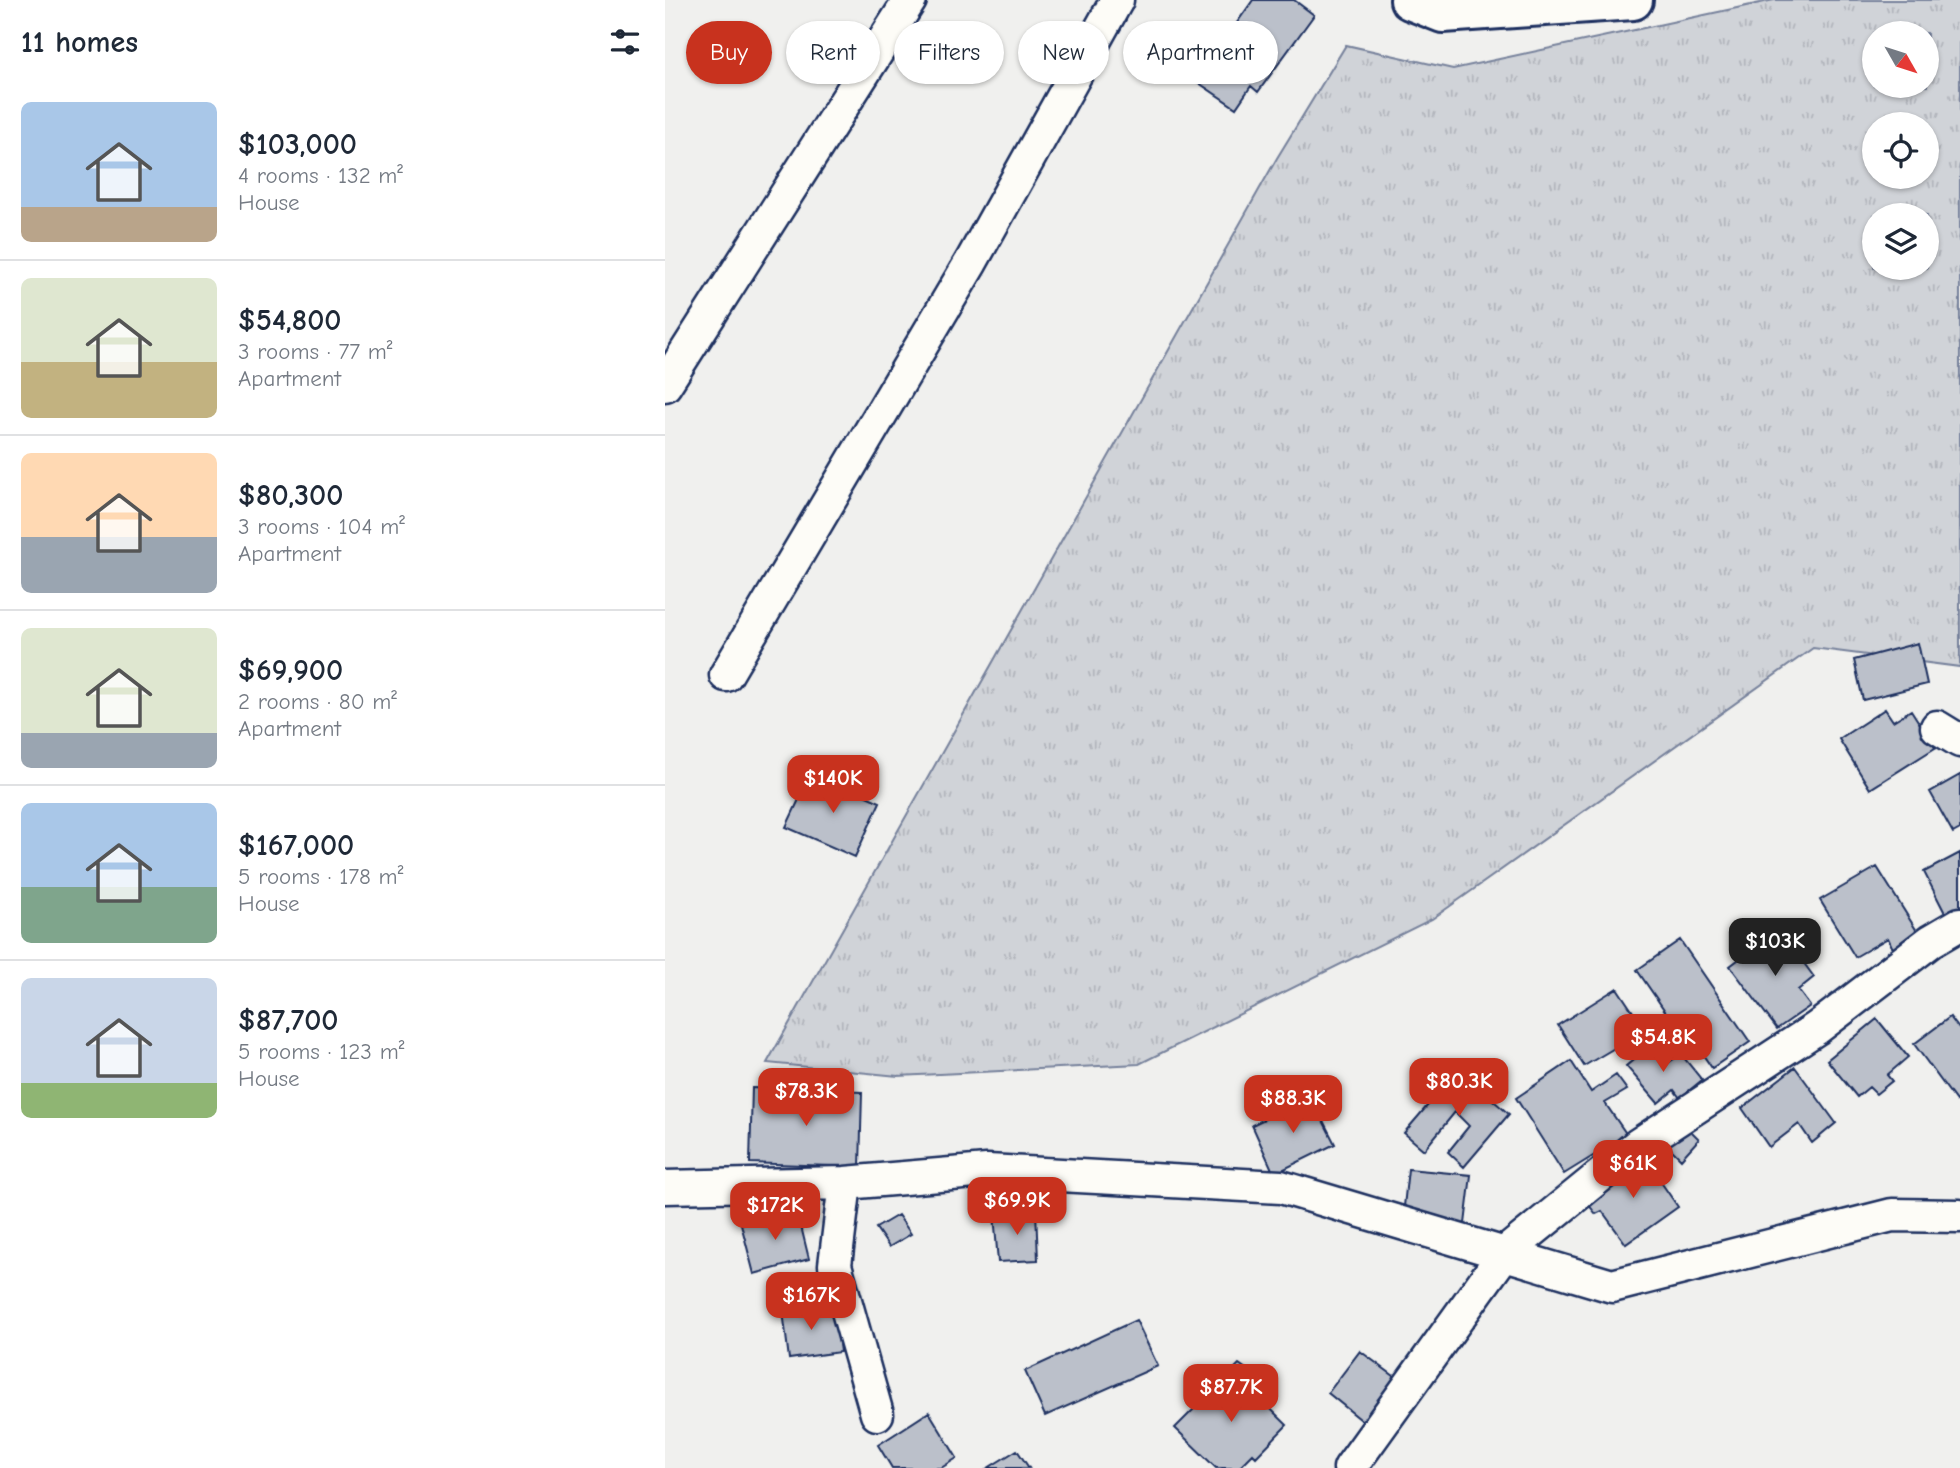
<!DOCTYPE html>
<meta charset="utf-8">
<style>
:root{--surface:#fff;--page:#f6f6f7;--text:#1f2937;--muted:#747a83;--line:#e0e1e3;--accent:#c8321e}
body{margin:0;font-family:"Comic Neue",sans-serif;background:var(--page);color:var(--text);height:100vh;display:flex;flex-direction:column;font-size:26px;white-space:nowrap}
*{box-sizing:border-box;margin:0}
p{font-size:23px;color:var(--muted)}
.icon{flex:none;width:38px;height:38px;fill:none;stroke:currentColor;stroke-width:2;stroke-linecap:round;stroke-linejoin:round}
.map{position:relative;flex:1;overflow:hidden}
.sheet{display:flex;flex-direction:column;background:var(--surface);width:665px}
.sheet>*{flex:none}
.banner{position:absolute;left:21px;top:21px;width:665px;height:63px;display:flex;gap:14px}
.needle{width:46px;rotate:129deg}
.buttons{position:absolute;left:1197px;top:21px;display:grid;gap:14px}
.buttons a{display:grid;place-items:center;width:77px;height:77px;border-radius:50%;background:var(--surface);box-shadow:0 2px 5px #0004;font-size:35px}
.price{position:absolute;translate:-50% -60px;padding:0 16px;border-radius:14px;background:var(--accent);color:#fff;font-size:23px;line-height:46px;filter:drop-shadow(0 2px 4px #0008)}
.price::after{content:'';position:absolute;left:50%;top:42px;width:21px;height:16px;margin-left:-10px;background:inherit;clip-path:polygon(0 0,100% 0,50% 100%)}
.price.on{background:#222;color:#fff}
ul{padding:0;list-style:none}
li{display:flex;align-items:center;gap:21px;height:175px;padding:0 21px}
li+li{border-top:2px solid var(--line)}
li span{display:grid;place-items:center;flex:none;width:196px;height:140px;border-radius:10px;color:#555}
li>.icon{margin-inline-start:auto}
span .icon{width:84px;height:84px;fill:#fffc;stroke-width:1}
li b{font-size:30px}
h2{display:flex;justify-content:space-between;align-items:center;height:84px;padding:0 21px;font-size:30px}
.pill{padding:0 24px;border-radius:32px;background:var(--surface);box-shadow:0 2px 5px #0004;font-size:24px;line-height:63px}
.pill.on{background:var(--accent);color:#fff}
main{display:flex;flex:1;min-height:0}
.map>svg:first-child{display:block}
.grass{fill:url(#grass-tufts);stroke:#76819b;stroke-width:2;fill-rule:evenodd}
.building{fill:#bbc0ca;stroke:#1b2f5e;stroke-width:2}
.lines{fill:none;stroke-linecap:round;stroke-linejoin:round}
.minor-casing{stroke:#1b2f5e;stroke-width:37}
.tertiary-casing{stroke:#1b2f5e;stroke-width:44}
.minor{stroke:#fdfcf7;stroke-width:32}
.tertiary{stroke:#fdfcf7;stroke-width:38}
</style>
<main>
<section class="sheet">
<h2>11 homes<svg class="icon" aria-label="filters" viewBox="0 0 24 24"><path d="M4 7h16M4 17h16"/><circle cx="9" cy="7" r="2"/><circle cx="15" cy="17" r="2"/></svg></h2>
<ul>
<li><span style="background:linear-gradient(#a9c7e8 75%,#b9a48a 0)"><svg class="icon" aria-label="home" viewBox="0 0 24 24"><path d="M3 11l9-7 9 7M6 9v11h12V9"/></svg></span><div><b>$103,000</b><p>4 rooms · 132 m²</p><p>House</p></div></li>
<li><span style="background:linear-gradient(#dfe7d0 60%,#c2b280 0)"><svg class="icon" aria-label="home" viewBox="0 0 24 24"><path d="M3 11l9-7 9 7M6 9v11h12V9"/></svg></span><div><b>$54,800</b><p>3 rooms · 77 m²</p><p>Apartment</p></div></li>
<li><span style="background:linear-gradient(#ffd9b3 60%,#9aa5b1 0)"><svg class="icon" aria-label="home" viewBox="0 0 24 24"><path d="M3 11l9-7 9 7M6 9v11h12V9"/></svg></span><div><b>$80,300</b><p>3 rooms · 104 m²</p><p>Apartment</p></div></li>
<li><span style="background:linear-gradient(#dfe7d0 75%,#9aa5b1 0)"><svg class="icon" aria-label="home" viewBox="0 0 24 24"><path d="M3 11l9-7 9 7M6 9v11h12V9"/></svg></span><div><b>$69,900</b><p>2 rooms · 80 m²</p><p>Apartment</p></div></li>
<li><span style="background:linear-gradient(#a9c7e8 60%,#7fa58c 0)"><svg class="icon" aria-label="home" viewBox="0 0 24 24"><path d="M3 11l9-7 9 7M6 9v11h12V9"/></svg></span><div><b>$167,000</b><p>5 rooms · 178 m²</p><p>House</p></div></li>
<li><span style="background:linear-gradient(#c9d6e8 75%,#8fb573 0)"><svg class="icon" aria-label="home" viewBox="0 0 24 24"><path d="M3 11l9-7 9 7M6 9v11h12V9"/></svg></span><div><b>$87,700</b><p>5 rooms · 123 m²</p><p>House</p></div></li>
</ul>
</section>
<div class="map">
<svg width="1295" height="1468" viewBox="0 0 1295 1468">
<defs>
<pattern id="grass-tufts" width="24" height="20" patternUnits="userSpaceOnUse" patternTransform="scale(1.75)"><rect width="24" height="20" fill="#d0d3d8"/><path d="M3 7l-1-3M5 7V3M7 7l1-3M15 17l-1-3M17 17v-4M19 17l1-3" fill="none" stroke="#b2b5bc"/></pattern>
</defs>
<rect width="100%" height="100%" fill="#f0f0ee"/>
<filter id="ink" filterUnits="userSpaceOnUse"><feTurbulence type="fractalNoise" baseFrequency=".0143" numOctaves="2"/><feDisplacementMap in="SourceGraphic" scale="14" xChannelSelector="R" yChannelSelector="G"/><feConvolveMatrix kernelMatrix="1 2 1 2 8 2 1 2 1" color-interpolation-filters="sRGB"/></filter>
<g filter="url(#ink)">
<path class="grass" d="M1109,0h186v667l-147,-19 -381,271 -293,145 -241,12 -131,-13 510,-905 69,-113 107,24zM1209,33h53v53h-53zM1209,124h53v53h-53zM1209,215h53v53h-53z"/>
<path class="building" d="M588,0h41l20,15 -56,77 -7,-6 -15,22 -40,-27z
M1253,643l9,41 -64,16 -9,-40z
M1220,709l8,12 18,-11 24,38 -65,41 -31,-50z
M147,772l68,30 -25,55 -69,-30z
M1295,775v54l-7,4 -23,-41z
M1295,853v54l-14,8 -22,-43z
M1212,867l43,69 -26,15 -6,-13 -33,19 -35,-57z
M1114,929l35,48 -16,13 12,16 -33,23 -47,-63z
M1015,940l70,102 -38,26 -35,-51 -5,4 -35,-51z
M952,988l28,42 -61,36 -26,-41z
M1285,1017l10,13v68l-4,3 -42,-57z
M1212,1019l31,38 -21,18 5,6 -16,13 -7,-7 -12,10 -30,-37z
M987,1045l16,18 13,-9 21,26 -22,18 -6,-8 -16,13 -32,-37z
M906,1061l20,31 25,-17 11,15 -22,13 22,32 -63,39 -48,-76z
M1130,1067l41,56 -24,20 -13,-19 -30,23 -27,-39z
M793,1070l51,44 -45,53 -16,-15 21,-26 -14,-14 -31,38 -20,-17z
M87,1088l110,4 -2,75 -110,-4z
M646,1097l24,47 -61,30 -22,-49z
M1020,1125l14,14 -18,20 -14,-14z
M978,1156l35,51 -52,37 -24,-33 -6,3 -12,-15z
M743,1169l63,6 -6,49 -62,-8z
M132,1210l12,49 -55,15 -13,-50z
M371,1211l2,49 -40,2 -4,-48z
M233,1215l13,19 -22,13 -13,-19z
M169,1304l6,48 -51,7 -6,-48z
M471,1320l22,46 -113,50 -20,-45z
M695,1351l38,28 -33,44 -37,-30z
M574,1364l7,5 -7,9 48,47 -31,32 -3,-3 -14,14h-23l-41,-40z
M264,1412l28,46 -16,10h-49l-14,-23z
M352,1450l12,18h-41z"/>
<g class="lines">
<g class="minor-casing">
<path id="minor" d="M0,385l245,-385
M61,675l245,-413 146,-262
M1272,727l23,14
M180,1183l-10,82 42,149
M0,1187l180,-4 142,-12 294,16 331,99 280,-71 68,1
M685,1468l154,-214 134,-109 179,-117 114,-87 29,-17"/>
</g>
<g class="tertiary-casing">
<path id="tertiary" d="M745,0l33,13 190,-13"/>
</g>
<use href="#minor" class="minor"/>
<use href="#tertiary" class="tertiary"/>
</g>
</g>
</svg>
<div class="buttons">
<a><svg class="needle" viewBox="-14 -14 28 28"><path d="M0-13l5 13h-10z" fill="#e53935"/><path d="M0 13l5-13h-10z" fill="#747a83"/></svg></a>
<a><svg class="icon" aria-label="locate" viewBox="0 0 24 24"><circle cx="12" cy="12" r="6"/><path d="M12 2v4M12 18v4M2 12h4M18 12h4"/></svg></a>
<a><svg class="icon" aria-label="layers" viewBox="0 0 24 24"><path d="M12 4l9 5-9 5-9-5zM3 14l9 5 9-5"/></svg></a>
</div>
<b class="price" style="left:168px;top:815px">$140K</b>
<b class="price on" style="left:1110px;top:978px">$103K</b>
<b class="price" style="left:998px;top:1074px">$54.8K</b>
<b class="price" style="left:794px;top:1118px">$80.3K</b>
<b class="price" style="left:141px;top:1128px">$78.3K</b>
<b class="price" style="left:628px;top:1135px">$88.3K</b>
<b class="price" style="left:968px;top:1200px">$61K</b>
<b class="price" style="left:352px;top:1237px">$69.9K</b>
<b class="price" style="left:110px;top:1242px">$172K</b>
<b class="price" style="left:146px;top:1332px">$167K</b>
<b class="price" style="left:566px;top:1424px">$87.7K</b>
<div class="banner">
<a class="pill on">Buy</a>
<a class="pill">Rent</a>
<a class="pill">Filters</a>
<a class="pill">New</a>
<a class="pill">Apartment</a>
</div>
</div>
</main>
